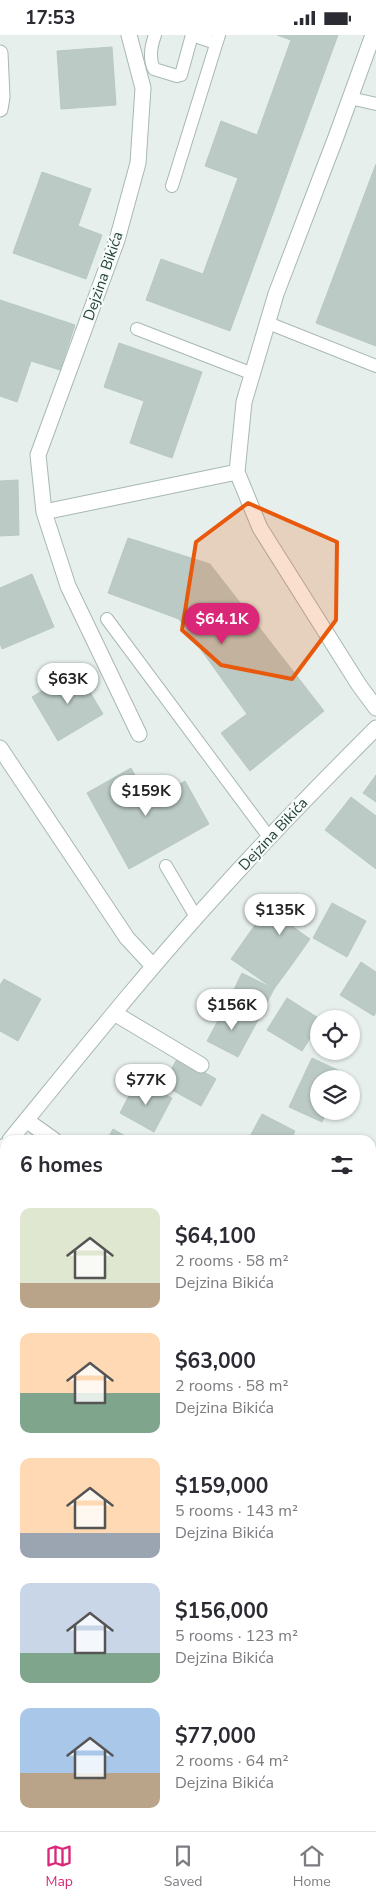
<!DOCTYPE html>
<meta charset="utf-8">
<style>
:root{--surface:#fff;--page:#f2f2f3;--text:#2b2b33;--muted:#7c7c81;--line:#e1e1e2;--accent:#db2777}
body{margin:0;font-family:"Nunito Sans",sans-serif;background:var(--page);color:var(--text);height:100vh;display:flex;flex-direction:column;font-size:19px;white-space:nowrap}
*{box-sizing:border-box;margin:0}
p{font-size:16px;color:var(--muted)}
.icon{flex:none;width:28px;height:28px;fill:none;stroke:currentColor;stroke-width:2;stroke-linecap:round;stroke-linejoin:round}
.map{position:relative;flex:1;overflow:hidden}
.side{position:absolute;left:0px;top:1100px;width:376px;height:696px;display:flex;flex-direction:column;background:var(--surface);border-radius:15px 15px 0 0;box-shadow:0 1px 4px #0004}
.side>*{flex:none}
.controls{position:absolute;left:310px;top:975px;display:grid;gap:10px}
.controls a{display:grid;place-items:center;width:50px;height:50px;border-radius:50%;background:var(--surface);box-shadow:0 1px 4px #0004;font-size:25px}
.price{position:absolute;translate:-50% -42px;padding:0 11px;border-radius:18px;background:#fff;color:#222;font-size:16px;line-height:32px;filter:drop-shadow(0 1px 2px #0008)}
.price::after{content:'';position:absolute;left:50%;top:30px;width:15px;height:11px;margin-left:-8px;background:inherit;clip-path:polygon(0 0,100% 0,50% 100%)}
.price.selected{background:var(--accent);color:#fff}
ul{padding:0;list-style:none}
li{display:flex;align-items:center;gap:15px;height:125px;padding:0 20px}
li span{display:grid;place-items:center;flex:none;width:140px;height:100px;border-radius:10px;color:#555}
li>.icon{margin-inline-start:auto}
span .icon{width:60px;height:60px;fill:#fffc;stroke-width:1}
li b{font-size:21px}
h2{display:flex;justify-content:space-between;align-items:center;height:60px;padding:0 20px;font-size:21px}
.status{display:flex;justify-content:space-between;align-items:center;height:35px;padding:0 25px;background:var(--surface);direction:ltr}
.status svg{height:14px;fill:currentColor}
.tabs{display:flex;justify-content:space-around;align-items:center;height:70px;border-top:1px solid var(--line);background:var(--surface);font-size:14px;color:var(--muted)}
.tabs a{display:grid;justify-items:center;gap:2px}
.tabs .selected{color:var(--accent)}
.map>svg:first-child{display:block}
.building{fill:#bbcac4;stroke:#b8c9c2}
.lines{fill:none;stroke-linecap:round;stroke-linejoin:round}
.service-casing{stroke:#a8b8b2;stroke-width:14}
.minor-casing{stroke:#a8b8b2;stroke-width:17}
.service{stroke:#fff;stroke-width:12}
.minor{stroke:#fff;stroke-width:15}
.marked{fill:#e8590c;fill-opacity:0.2;stroke:#e8590c;stroke-width:4;stroke-linejoin:round}
.labels{text-anchor:middle;stroke-width:4.5;stroke-linejoin:round;paint-order:stroke}
.street-label{font-size:15px;fill:#24423a;stroke:#f7fbf9}
</style>
<div class="status"><b>17:53</b><svg viewBox="0 0 49 12"><path d="M0 12V9h3v3zM5 12V6h3v6zM10 12V3h3v9zM15 12V0h3v12zM26 1h20v11H26zM47 4h2v5h-2z"/></svg></div>
<div class="map">
<svg width="376" height="1796" viewBox="0 0 376 1796">
<rect width="100%" height="100%" fill="#e6efeb"/>
<path class="building" d="M277,0h61l-108,296 -84,-31 15,-41 42,15 35,-96 -33,-12 16,-45 36,14 34,-95z
M112,12l4,58 -55,4 -4,-58z
M376,129v182l-60,-23z
M42,137l49,17 -13,37 24,9 -16,44 -73,-26z
M0,265l75,25 -15,45 -29,-9 -14,41 -17,-6z
M119,308l83,29 -30,86 -42,-15 14,-42 -40,-14z
M18,445l1,55 -19,1v-55z
M128,503l82,26 114,147 -74,60 -29,-38 26,-19 -68,-95 -71,-26z
M32,539l22,53 -52,22 -2,-6v-55z
M77,635l26,44 -45,27 -26,-44z
M131,733l18,33 36,-20 24,43 -80,45 -42,-76z
M376,740v27l-13,-9z
M351,762l25,19v53l-51,-39z
M332,868l34,18 -19,36 -34,-19z
M267,873l43,31 -17,24 -43,-31z
M250,897l43,31 -19,26 -43,-30z
M361,927l15,10v40l-2,4 -34,-21z
M242,938l32,16 -17,33 -31,-16z
M4,944l37,20 -23,42 -18,-10v-46z
M287,963l33,21h-1v5l-17,27 -35,-21z
M226,971l31,16 -19,35 -31,-16z
M178,1022l38,22 -15,27 -38,-21z
M312,1023l32,15 -2,6h-23v32h8l-5,11 -33,-15z
M137,1045l35,18 -18,34 -34,-19z
M262,1079l33,17 -4,9h-43z
M113,1094l19,11h-25z
M1,1244l4,2v38l-5,-2z
M0,1316l5,3v4l-5,9z
M0,1371l5,3v43l-5,-3z
M0,1432l5,4v41l-3,4 -2,-1z
M5,1502v38l-5,-3v-28z
M371,1612l5,4v27l-5,6z
M2,1648l3,3v45l-5,-4v-41z
M374,1676l2,2v47l-5,6v-52z
M53,1791h24l6,5h-34z
M152,1791h38l-4,5h-28z
M315,1791h40l-5,5h-39z"/>
<g class="lines">
<g class="service-casing">
<path id="service" d="M155,0c-4,11 -6,24 -1,34l23,7 4,-1 11,-40
M192,0l24,8
M350,63l26,6
M172,151l47,-151
M268,288l108,43
M137,294l116,45
M107,584l162,218
M166,831l30,51"/>
</g>
<g class="minor-casing">
<path id="minor" d="M373,0l-37,102 -60,157 -32,108 -7,70 23,56 99,157 17,23
M0,18l2,44 -2,12
M44,477l-6,-57 79,-215 21,-77 5,-75 -14,-53
M139,699l-71,-148 -24,-74 193,-40
M0,713l127,190 26,28
M114,978l87,52
M26,1085l28,20
M10,1105c68,-83 135,-167 207,-246 51,-57 105,-112 159,-166
M0,1117l5,-6
M0,1227l5,2
M0,1307l5,2
M371,1572l5,3
M0,1573l5,4
M0,1721l5,-6"/>
</g>
<use href="#service" class="service"/>
<use href="#minor" class="minor"/>
</g>
<path class="marked" d="M248,468l89,39 -1,78 -44,59 -71,-14 -39,-35 14,-88z"/>
<g class="labels">
<g class="street-label">
<text transform="translate(103 241) rotate(-71)" y="5">Dejzina Bikića</text>
<text transform="translate(273 799) rotate(-47)" y="5">Dejzina Bikića</text>
</g>
</g>
</svg>
<div class="controls">
<a><svg class="icon" aria-label="locate" viewBox="0 0 24 24"><circle cx="12" cy="12" r="6"/><path d="M12 2v4M12 18v4M2 12h4M18 12h4"/></svg></a>
<a><svg class="icon" aria-label="layers" viewBox="0 0 24 24"><path d="M12 4l9 5-9 5-9-5zM3 14l9 5 9-5"/></svg></a>
</div>
<b class="price selected" style="left:222px;top:610px">$64.1K</b>
<b class="price" style="left:68px;top:670px">$63K</b>
<b class="price" style="left:146px;top:782px">$159K</b>
<b class="price" style="left:280px;top:901px">$135K</b>
<b class="price" style="left:232px;top:996px">$156K</b>
<b class="price" style="left:146px;top:1071px">$77K</b>
<section class="side">
<h2>6 homes<svg class="icon" aria-label="filters" viewBox="0 0 24 24"><path d="M4 7h16M4 17h16"/><circle cx="9" cy="7" r="2"/><circle cx="15" cy="17" r="2"/></svg></h2>
<ul>
<li><span style="background:linear-gradient(#dfe7d0 75%,#b9a48a 0)"><svg class="icon" aria-label="home" viewBox="0 0 24 24"><path d="M3 11l9-7 9 7M6 9v11h12V9"/></svg></span><div><b>$64,100</b><p>2 rooms · 58 m²</p><p>Dejzina Bikića</p></div></li>
<li><span style="background:linear-gradient(#ffd9b3 60%,#7fa58c 0)"><svg class="icon" aria-label="home" viewBox="0 0 24 24"><path d="M3 11l9-7 9 7M6 9v11h12V9"/></svg></span><div><b>$63,000</b><p>2 rooms · 58 m²</p><p>Dejzina Bikića</p></div></li>
<li><span style="background:linear-gradient(#ffd9b3 75%,#9aa5b1 0)"><svg class="icon" aria-label="home" viewBox="0 0 24 24"><path d="M3 11l9-7 9 7M6 9v11h12V9"/></svg></span><div><b>$159,000</b><p>5 rooms · 143 m²</p><p>Dejzina Bikića</p></div></li>
<li><span style="background:linear-gradient(#c9d6e8 70%,#7fa58c 0)"><svg class="icon" aria-label="home" viewBox="0 0 24 24"><path d="M3 11l9-7 9 7M6 9v11h12V9"/></svg></span><div><b>$156,000</b><p>5 rooms · 123 m²</p><p>Dejzina Bikića</p></div></li>
<li><span style="background:linear-gradient(#a9c7e8 65%,#b9a48a 0)"><svg class="icon" aria-label="home" viewBox="0 0 24 24"><path d="M3 11l9-7 9 7M6 9v11h12V9"/></svg></span><div><b>$77,000</b><p>2 rooms · 64 m²</p><p>Dejzina Bikića</p></div></li>
</ul>
</section>
</div>
<nav class="tabs">
<a class="selected"><svg class="icon" aria-label="map" viewBox="0 0 24 24"><path d="M3 6l6-2 6 2 6-2v14l-6 2-6-2-6 2zM9 4v14M15 6v14"/></svg>Map</a>
<a><svg class="icon" aria-label="saved" viewBox="0 0 24 24"><path d="M7 4h10v16l-5-4-5 4z"/></svg>Saved</a>
<a><svg class="icon" aria-label="home" viewBox="0 0 24 24"><path d="M3 11l9-7 9 7M6 9v11h12V9"/></svg>Home</a>
</nav>
